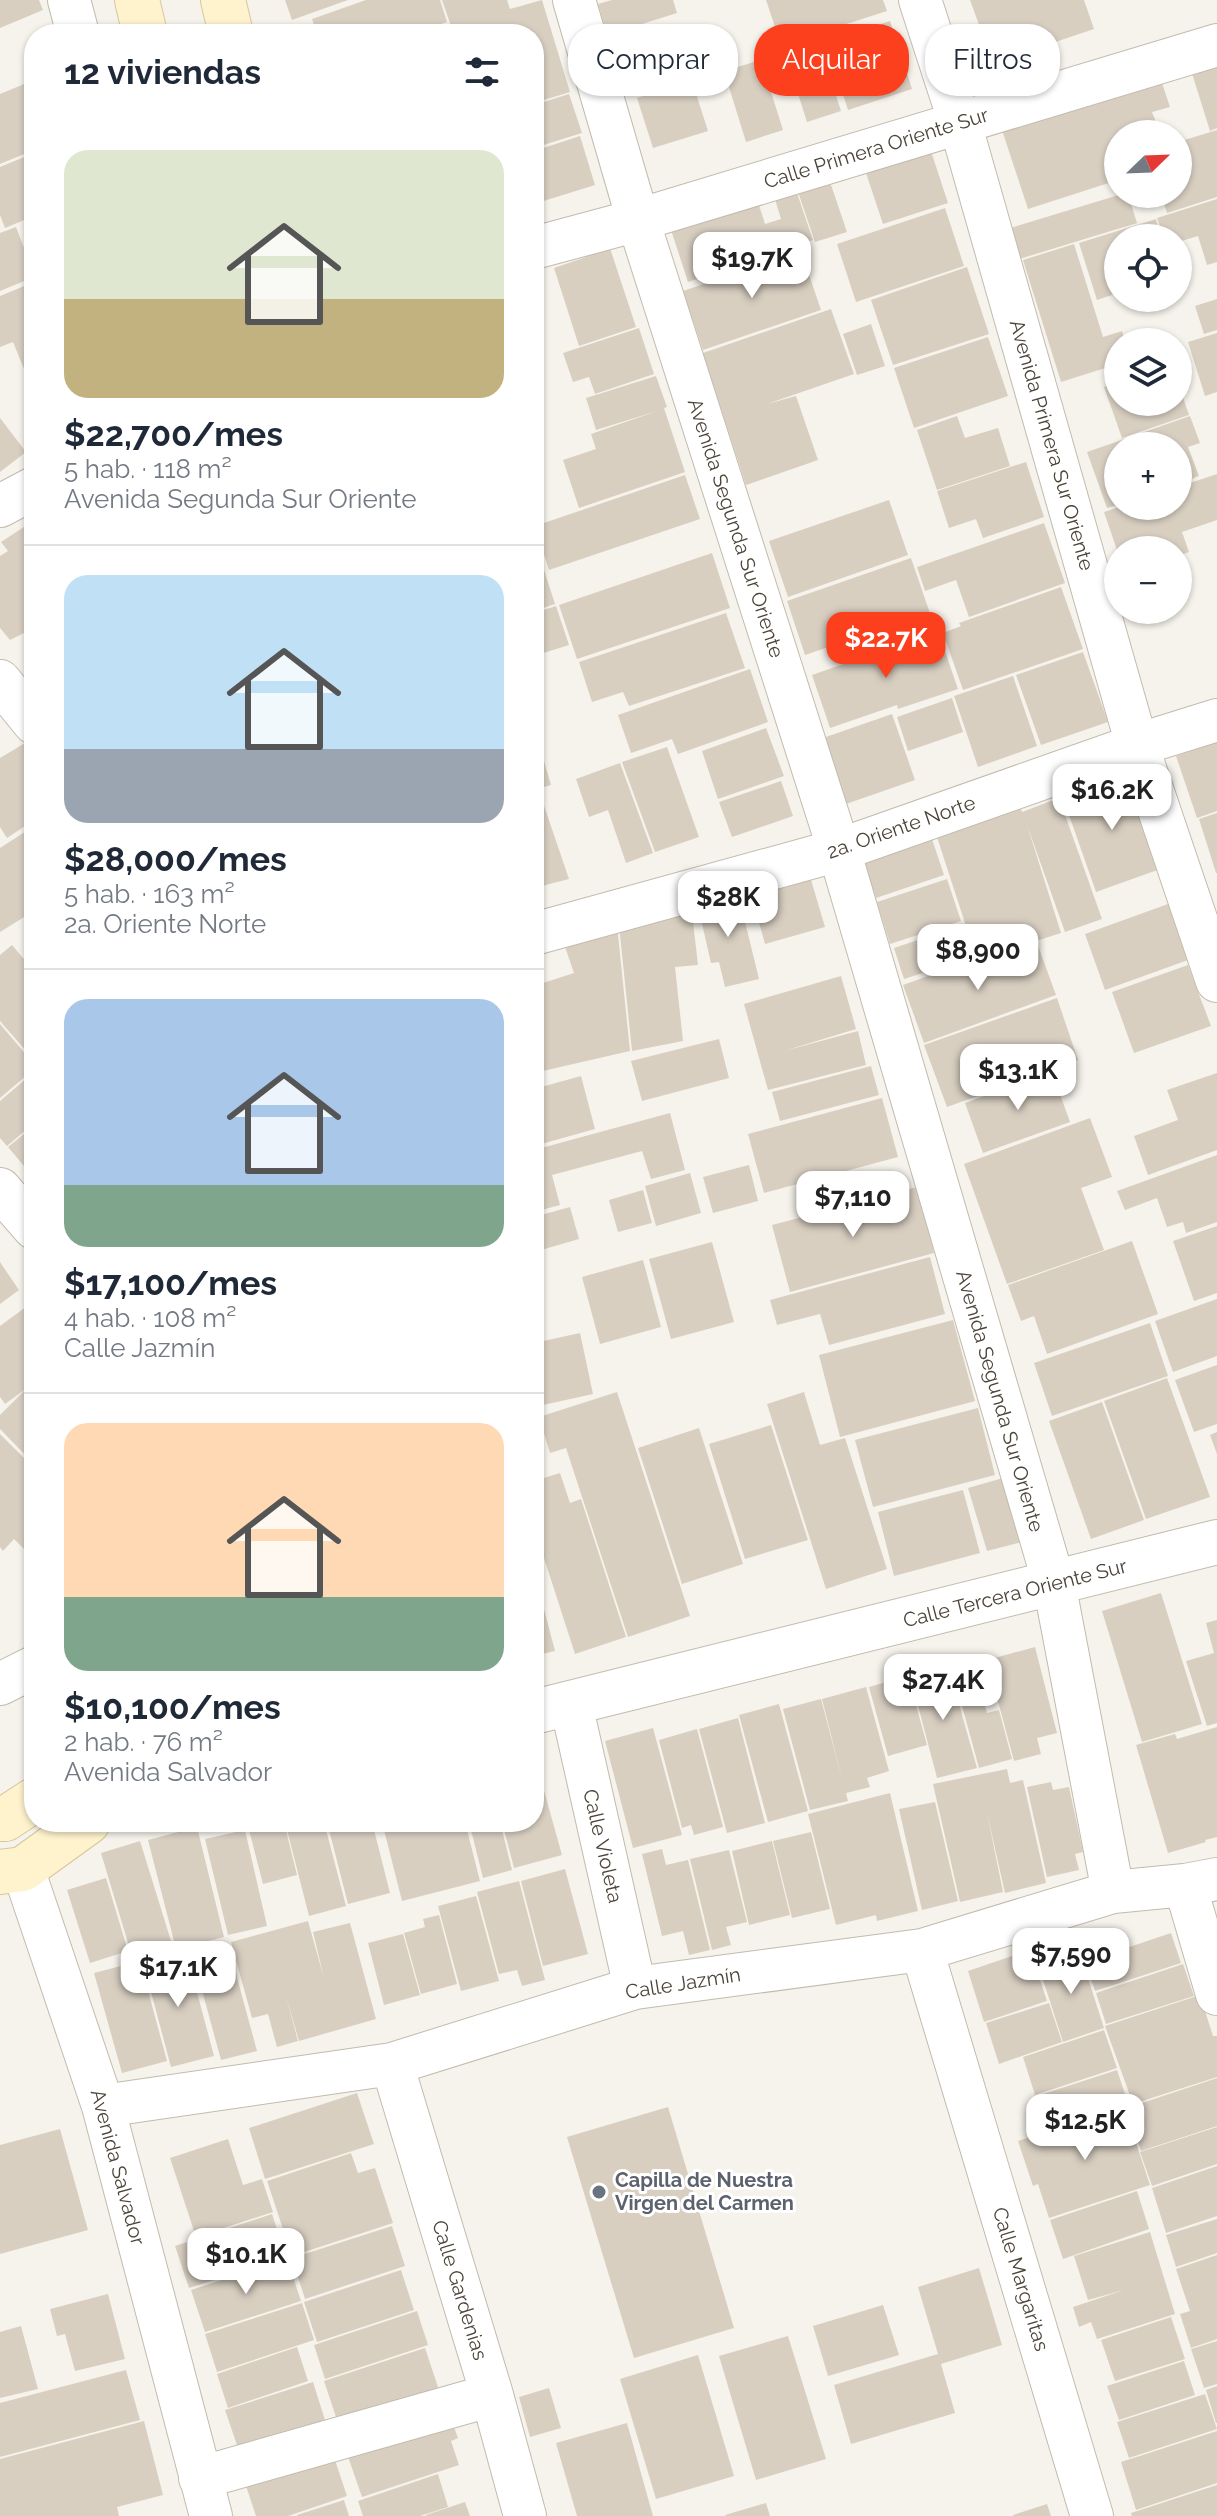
<!DOCTYPE html>
<html lang="es">
<meta charset="utf-8">
<style>
:root{--surface:#fff;--page:#f6f6f7;--text:#1f2937;--muted:#747a83;--line:#e0e1e3;--accent:#fc3f1d}
body{margin:0;font-family:Raleway,sans-serif;background:var(--page);color:var(--text);height:100vh;display:flex;flex-direction:column;font-size:30px;white-space:nowrap}
*{box-sizing:border-box;margin:0}
p{font-size:26px;color:var(--muted)}
.icon{flex:none;width:44px;height:44px;fill:none;stroke:currentColor;stroke-width:2;stroke-linecap:round;stroke-linejoin:round}
.map{position:relative;flex:1;overflow:hidden}
.drawer{position:absolute;left:24px;top:24px;width:520px;height:1808px;display:flex;flex-direction:column;background:var(--surface);border-radius:32px;box-shadow:0 2px 6px #0004}
.drawer>*{flex:none}
.guide{position:absolute;left:568px;top:24px;width:528px;height:72px;display:flex;gap:16px}
.needle{width:52px;rotate:67deg}
.tools{position:absolute;left:1104px;top:120px;display:grid;gap:16px}
.tools a{display:grid;place-items:center;width:88px;height:88px;border-radius:50%;background:var(--surface);box-shadow:0 2px 6px #0004;font-size:40px}
.price{position:absolute;translate:-50% -68px;padding:0 18px;border-radius:16px;background:#fff;color:#222;font-size:26px;line-height:52px;filter:drop-shadow(0 2px 4px #0008)}
.price::after{content:'';position:absolute;left:50%;top:48px;width:24px;height:18px;margin-left:-12px;background:inherit;clip-path:polygon(0 0,100% 0,50% 100%)}
.price.current{background:var(--accent);color:#fff}
ul{padding:0;list-style:none}
li{display:grid;align-content:center;gap:16px;height:424px;padding:0 40px}
li+li{border-top:2px solid var(--line)}
li span{display:grid;place-items:center;height:248px;border-radius:24px;color:#555}
li>.icon{margin-inline-start:auto}
span .icon{width:144px;height:144px;fill:#fffc;stroke-width:1}
li b{font-size:34px}
h2{display:flex;justify-content:space-between;align-items:center;height:96px;padding:0 40px;font-size:34px}
.tag{padding:0 28px;border-radius:32px;background:var(--surface);box-shadow:0 2px 6px #0004;font-size:28px;line-height:72px}
.tag.current{background:var(--accent);color:#fff}
.map>svg:first-child{display:block}
.building{fill:#d8cfc1}
.lines{fill:none;stroke-linecap:round;stroke-linejoin:round}
.minor-casing{stroke:#c2bbae;stroke-width:44}
.tertiary-casing{stroke:#c2bbae;stroke-width:46}
.secondary-casing{stroke:#d6c79b;stroke-width:46}
.minor{stroke:#fff;stroke-width:42}
.tertiary{stroke:#fff;stroke-width:44}
.secondary{stroke:#fff3cd;stroke-width:44}
.worship-dot{fill:#6b7280;stroke:#fff;stroke-width:3}
.labels{text-anchor:middle;stroke-width:6;stroke-linejoin:round;paint-order:stroke}
.street-label{font-size:20px;fill:#4b4439;stroke:#fff}
.worship-label{font-size:20px;font-weight:bold;fill:#5b616d;stroke:#fff;text-anchor:start}
</style>
<div class="map">
<svg width="1217" height="2516" viewBox="0 0 1217 2516">
<rect width="100%" height="100%" fill="#f6f3ec"/>
<path class="building" d="M0,0h39l4,10 -43,18z
M285,0h63l-56,20z
M366,0h74l7,22 -35,12h-95l-5,-15z
M442,0h65l3,9 32,-9 28,92 -36,11v-69h-76l-3,-9 -4,1z
M612,0h61l4,13 -70,22 -9,-31z
M766,0h117l4,11 -106,34z
M970,0h114l10,29 -101,34z
M890,21l22,68 -64,21 -22,-68z
M448,24l4,10h-32z
M820,45l21,66 -34,11 -21,-66z
M1217,59v69l-7,3 -20,-64z
M761,60l22,70 -37,12 -22,-71z
M34,80v70l-34,14v-70z
M1161,80l9,27 -18,5 4,10 -31,10 1,2h-8v23l-6,2 6,21 -90,29 -27,-82z
M692,81l16,50 -55,17 -16,-50z
M569,94l13,39 -48,15v-43z
M1217,130v67l-50,16 -6,-19h17v-52z
M580,136l15,49 -61,19v-53z
M929,145l19,58 -65,21 -19,-57z
M34,153v63l-29,12 -5,-13v-48z
M828,176l19,56 -32,10 -19,-56z
M796,190l17,50 -125,42 -17,-52 87,-28 7,22 16,-5 -7,-23z
M1122,194h6l9,29 -121,37 -9,-31z
M1217,199v63l-10,3 -9,-29 -20,6v-4h-14l-7,-20z
M945,208l19,58 -108,36 -19,-58z
M1156,219l5,19h-43v55l-21,7 -18,-57z
M16,227l10,26 8,-3v27l-34,14v-58z
M608,242l28,85 -57,19 -25,-78 32,-11 -2,-7z
M1074,244l29,93 19,-6 3,11h-7v22l-57,18 -38,-122z
M801,251l20,59 -118,40 -20,-59z
M967,267l22,67 -96,31 -22,-65z
M34,282v82l-10,5 -11,-27 -13,5v-51z
M1217,299v31l-13,4 -9,-28z
M831,309l23,65 -87,30 29,-8 22,64 -72,25 -43,-132z
M871,324l14,42 -28,9 -14,-41z
M639,328l15,46 -59,20 -6,-17 -16,5 -10,-29z
M1217,333v59l-12,4 -17,-54z
M988,337l20,59 -94,32 -20,-60z
M656,376l11,31 -3,1 21,64 -106,36 -16,-48 33,-11 -5,-15 66,-23 -61,19 -10,-32z
M1118,382v20h60v-19l11,32 -67,23 -18,-51z
M957,416l8,22 33,-10 12,38 -73,24 -20,-60z
M1190,416l10,27 -12,4 11,29 -21,8v-38h-60v59l-11,3 -20,-56z
M0,418l26,34 -26,20z
M1026,462l18,55 -61,21 -7,-19 -27,9 -12,-37z
M1217,474v46l-35,12 7,20 -11,4v-6h-61l-13,-38 18,-6h56v-19z
M685,475l15,44 -151,51 -14,-44z
M889,500l19,55 -120,42 -19,-56z
M1044,523l21,60 -96,34 -13,-37 -31,11 -8,-24z
M27,525l7,27v76l-24,12 -10,-12v-72l8,-5 -7,-9z
M712,553l18,55 -153,51 -18,-54z
M911,558l24,70 -54,19 -6,-16 -70,24 -18,-54z
M544,570l11,34 -21,7v-37z
M1061,587l22,62 -120,41 -20,-57 18,-7 -2,-3z
M556,606l13,39 -35,11v-43z
M726,613l19,55 -116,38 -6,-14 -31,10 -13,-40z
M938,631l20,58 -60,20 -1,-4 -67,23 -18,-53z
M1083,652l25,70 -67,23 -25,-70z
M750,669l18,53 -90,32 -6,-15 -41,14 -13,-38z
M1013,676l24,70 -59,21 -24,-71z
M952,698l11,34 -55,19 -11,-34z
M892,714l23,66 -69,24 -23,-66z
M766,728l18,48 -66,23 -16,-48z
M1217,742v69l-20,7 -21,-62z
M25,743l9,14v63l-27,18 -7,-11v-69z
M667,747l32,90 -44,15 -33,-90z
M544,761l7,24 -17,5v-26z
M620,763l33,90 -27,10 -18,-53 -19,7 -13,-38z
M1128,771l35,97 -67,24 -34,-97z
M781,781l12,35 -61,21 -13,-35z
M539,791l30,88 -35,9v-96z
M1059,798l43,121 -37,13 -38,-107 34,108 -84,27 -41,-126 84,-28 2,6z
M1217,813v60h-1l-17,-54z
M34,826v85l-34,21v-84z
M929,830l15,45 -68,23 -15,-45z
M809,873l16,54 -60,17 -15,-54z
M947,879l14,42 -71,23 -13,-42z
M738,893l21,86 -34,8 -6,-25 -8,1 -14,-61z
M691,904l7,61 -23,2 8,74 -51,10 -13,-126z
M1168,904l20,56 -83,30 -20,-56z
M617,925l13,126 -96,22v-87l40,-13 -10,-29z
M962,925l10,32 -68,22 -10,-31z
M1037,943l19,52 -132,48 -21,-58 70,-25 2,5z
M12,945l22,26v89l-34,-39v-66z
M1188,965l23,61 -77,27 -22,-61z
M841,976l15,53 -72,22 74,-20 8,34 -98,25 -24,-86z
M1057,998l21,62 -131,47 -23,-62z
M0,1024l34,40v5l-34,29z
M719,1039l10,39 -87,23 -11,-40z
M871,1066l8,29 -99,26 -8,-29z
M34,1072v51l-27,23 -7,-8v-37z
M1052,1072l18,50 -87,31 -18,-50z
M1217,1073v77l-69,25 -14,-39 44,-16 -11,-30z
M581,1076l14,53 -61,17v-57z
M882,1098l16,59 -134,36 -16,-59z
M670,1113l15,57 -34,9 -9,-28 -90,24 8,30 -26,7v-62z
M1090,1118l22,59 -31,11 23,62 -97,34 -43,-120z
M34,1126v52l-26,-31z
M1217,1155v67l-31,11 -3,-11 -16,5 -10,-29 -32,12 -8,-19z
M749,1165l9,36 -45,12 -10,-36z
M690,1173l11,40 -45,13 -11,-40z
M917,1187l17,66 -144,39 -18,-67z
M643,1190l9,33 -34,9 -9,-32z
M570,1207l9,32 -45,13v-35z
M1217,1226v67l-23,8 -21,-60z
M1132,1241l26,73 -111,40 -13,-38 -13,5 -13,-36z
M712,1242l22,80 -63,17 -22,-80z
M930,1257l15,57 -116,31 -9,-31 -43,11 -7,-25z
M643,1260l18,67 -61,17 -18,-67z
M0,1262l19,28 -19,14z
M1217,1299v57l-44,16 -18,-51z
M34,1301v82l-29,21 -5,-7v-71z
M953,1320l22,81 -135,36 -21,-82z
M1150,1323l18,53 -116,40 -18,-53z
M580,1333l13,61 -59,13v-64z
M1217,1365v59l-23,8 -19,-52z
M1167,1378l43,119 -64,22 -42,-118z
M25,1390l9,9v65l-34,-35v-14z
M617,1392l73,224 -62,21 -62,-189 -16,5 -11,-36z
M804,1392l16,53 25,-7 42,131 -61,20 -59,-185z
M1102,1402l42,118 -53,19 -42,-118z
M978,1408l17,67 -122,32 -18,-67z
M771,1425l37,115 -63,19 -36,-115z
M699,1428l44,136 -61,20 -44,-136z
M1217,1432v22l-7,-19z
M0,1434l34,34v91l-20,-20 -11,12 -3,-4z
M560,1473l10,30 11,-4 45,138 -51,17 -41,-127v-46z
M1003,1478l19,64 -35,9 -19,-63z
M963,1490l17,63 -86,23 -16,-64z
M534,1571l21,80 -21,5z
M1161,1593l41,131 -60,18 -40,-131z
M1217,1620v103l-10,3 -21,-65 28,-8 -8,-30z
M1035,1647l22,86 -20,5 4,16 -27,7 -27,-101z
M948,1665l29,103 -40,10 -27,-103z
M908,1676l19,69 -39,11 -19,-69z
M978,1679l9,34 12,-3 13,49 -33,9 -23,-84z
M866,1687l23,84 -22,7 3,9 -24,6 2,8 -38,9 -27,-101 38,-10 21,80 -20,-80z
M779,1704l29,107 -40,11 -29,-107z
M738,1718l27,105 -38,10 -28,-104z
M1217,1727v110l-12,3 1,2 -38,11 -32,-108 39,-11 2,5z
M653,1728l29,107 -49,13 -28,-107z
M697,1729l26,98 -29,8 -3,-10 -9,3 -23,-88z
M534,1755l28,100 -48,13 -12,-46h32z
M1007,1769l3,14 13,-3 23,103 -41,10 -18,-80 16,79 -43,10 -27,-118z
M1051,1782l2,8 16,-3 14,65 -8,2 4,16 -32,7 -20,-90z
M890,1793l28,118 -41,10 -1,-6 -40,10 -28,-111z
M935,1802l23,99 -36,9 -23,-101z
M247,1822h37l13,53 -34,9z
M285,1822h39l22,84 -37,10z
M327,1822h45l18,71 -42,11z
M382,1822h83l15,59 -78,20z
M469,1822h31l12,48 -29,8z
M197,1827l27,110 -48,12 -28,-109z
M245,1830l22,96 -39,9 -23,-96z
M811,1832l19,77 -38,9 -19,-77z
M140,1841l31,100 -40,12 -30,-100z
M772,1841l18,74 -41,10 -17,-74z
M662,1849l4,16 22,-5 22,90 -21,5 -6,-24 -21,5 -20,-82z
M729,1850l18,72 -21,5 5,18 -19,5 -22,-91z
M565,1869l23,85 -45,12 -22,-85z
M106,1878l22,73 -38,12 -23,-73z
M519,1881l26,99 -23,6 -5,-16 -18,4 -22,-82z
M476,1896l23,85 -38,10 -23,-85z
M439,1915l18,69 -36,10 -17,-61 21,-6 -2,-8z
M308,1921l16,57 -11,-46 37,-9 26,96 -77,22 -13,-45 12,45 -21,6 -9,-33 -16,4 -21,-76z
M1171,1933l10,30 -86,28 -10,-29z
M403,1934l17,61 -36,10 -16,-62z
M1030,1950l17,51 -63,21 -16,-51z
M1079,1950l25,78 -41,14 -25,-78z
M186,1951l28,105 -43,11 -28,-105z
M232,1959l25,92 -36,9 -25,-92z
M140,1961l27,100 -45,12 -28,-100z
M1183,1964l11,32 -88,28 -10,-31z
M1200,1995l13,41h4v41l-84,27 -28,-78z
M1049,2003l13,39 -63,22 -13,-41z
M1104,2030l13,38 -82,27 -12,-38z
M1117,2070l11,33 -83,27 -11,-33z
M1217,2078v48l-76,25 -14,-43z
M357,2093l17,51 -109,35 -16,-51z
M1124,2106l26,79 -101,33 -11,-34 -5,2 -15,-45z
M668,2107l66,221 -100,30 -67,-221z
M1217,2127v37l-65,22 -12,-34z
M60,2129l28,101 -88,24v-109z
M228,2139l15,46 19,-6 11,33 -77,25 -26,-79z
M351,2153l7,20 17,-5 18,55 -101,33 -25,-75z
M1217,2166v50l-51,17 -14,-45z
M1137,2191l12,38 -86,30 -13,-39z
M272,2214l14,43 -97,31 -14,-42z
M1217,2219v34l-41,14 -10,-32z
M392,2226l13,40 -100,33 -13,-41z
M1150,2232l25,82 -78,25 -6,-17 -12,5 -6,-20 51,-17 -36,10 -14,-44z
M1217,2255v84l-26,9 -11,-34 10,-3 -14,-42z
M287,2259l14,42 -96,31 -14,-42z
M979,2268l23,77 -61,19 14,49 -104,31 -17,-59 104,-31 -20,-67z
M401,2270l13,40 -97,32 -13,-40z
M108,2294l17,65 -50,12 -10,-37 -8,2 -7,-27z
M302,2303l12,37 -97,32 -12,-38z
M883,2305l16,50 -71,21 -15,-50z
M417,2311l11,34 -103,34 -11,-34z
M1171,2317l14,42 -70,22 -14,-41z
M21,2326l17,63 -38,9v-66z
M788,2336l38,123 -70,21 -37,-124z
M1217,2341v43l-13,4 -13,-39z
M297,2347l11,34 -80,27 -11,-34z
M425,2348l14,42 -101,33 -14,-42z
M698,2355l36,121 -78,23 -36,-120z
M1184,2361l11,34 -76,25 -12,-34z
M126,2370l14,50 -140,37v-54z
M313,2382l12,38 -87,28 -13,-38z
M1217,2386v37h-1l-10,-33z
M549,2388l12,40 -31,9 -11,-40z
M1205,2394l12,35 -88,29 -12,-36z
M449,2413l9,25 -7,3 8,24 -97,32 -17,-49z
M144,2421l19,74 -46,12 2,9h-119v-57z
M627,2423l26,93h-76l-21,-73z
M1217,2431v52l-81,27 -15,-48z
M334,2457l13,39 -59,20h-32l-10,-30z
M438,2474l10,33 -28,9h-57l-5,-15z
M1217,2485v31h-85l-1,-3z
M344,2500l5,16h-52v-1z
M465,2502l5,14h-44v-1z
M766,2503l4,13h-44l-1,-1z
M1047,2504l4,12h-38v-1z"/>
<g class="lines">
<g class="minor-casing">
<path id="minor" d="M69,0l9,34
M574,0l64,220 201,630 215,733 59,309
M920,0l40,123 177,622 80,236
M534,248l104,-28 579,-175
M0,506l34,-18
M0,681l34,42
M534,934l305,-84 298,-105 80,-25
M0,1189l34,39
M0,1684l34,-17
M571,1704l64,284
M23,1869l80,237 108,410
M1185,1885l32,109
M922,1950l170,566
M392,2064l100,331 33,121
M103,2106l289,-42 243,-76 287,-38 191,-58 72,-7 32,-6
M200,2478l292,-83"/>
</g>
<g class="tertiary-casing">
<path id="tertiary" d="M534,1712l683,-170"/>
</g>
<g class="secondary-casing">
<path id="secondary" d="M137,0l8,34
M223,0l8,34
M0,1819h5l29,-19
M0,1872l23,-3 65,-47"/>
</g>
<use href="#minor" class="minor"/>
<use href="#tertiary" class="tertiary"/>
<use href="#secondary" class="secondary"/>
</g>
<circle class="worship-dot" cx="599" cy="2192" r="8"/>
<g class="labels">
<g class="street-label">
<text transform="translate(876 148) rotate(-17)" y="7">Calle Primera Oriente Sur</text>
<text transform="translate(1052 445) rotate(74)" y="7">Avenida Primera Sur Oriente</text>
<text transform="translate(736 528) rotate(72)" y="7">Avenida Segunda Sur Oriente</text>
<text transform="translate(901 827) rotate(-19)" y="7">2a. Oriente Norte</text>
<text transform="translate(1000 1401) rotate(74)" y="7">Avenida Segunda Sur Oriente</text>
<text transform="translate(1015 1593) rotate(-14)" y="7">Calle Tercera Oriente Sur</text>
<text transform="translate(603 1846) rotate(77)" y="7">Calle Violeta</text>
<text transform="translate(683 1983) rotate(-9)" y="7">Calle Jazmín</text>
<text transform="translate(118 2167) rotate(75)" y="7">Avenida Salvador</text>
<text transform="translate(1021 2279) rotate(73)" y="7">Calle Margaritas</text>
<text transform="translate(460 2290) rotate(73)" y="7">Calle Gardenias</text>
</g>
<g class="worship-label">
<text x="615" y="2187">Capilla de Nuestra<tspan x="615" dy="23">Virgen del Carmen</tspan></text>
</g>
</g>
</svg>
<div class="tools">
<a><svg class="needle" viewBox="-14 -14 28 28"><path d="M0-13l5 13h-10z" fill="#e53935"/><path d="M0 13l5-13h-10z" fill="#747a83"/></svg></a>
<a><svg class="icon" aria-label="locate" viewBox="0 0 24 24"><circle cx="12" cy="12" r="6"/><path d="M12 2v4M12 18v4M2 12h4M18 12h4"/></svg></a>
<a><svg class="icon" aria-label="layers" viewBox="0 0 24 24"><path d="M12 4l9 5-9 5-9-5zM3 14l9 5 9-5"/></svg></a>
<a>+</a>
<a>−</a>
</div>
<b class="price" style="left:752px;top:300px">$19.7K</b>
<b class="price current" style="left:886px;top:680px">$22.7K</b>
<b class="price" style="left:1112px;top:832px">$16.2K</b>
<b class="price" style="left:728px;top:939px">$28K</b>
<b class="price" style="left:978px;top:992px">$8,900</b>
<b class="price" style="left:1018px;top:1112px">$13.1K</b>
<b class="price" style="left:853px;top:1239px">$7,110</b>
<b class="price" style="left:943px;top:1722px">$27.4K</b>
<b class="price" style="left:1071px;top:1996px">$7,590</b>
<b class="price" style="left:178px;top:2009px">$17.1K</b>
<b class="price" style="left:1085px;top:2162px">$12.5K</b>
<b class="price" style="left:246px;top:2296px">$10.1K</b>
<div class="guide">
<a class="tag">Comprar</a>
<a class="tag current">Alquilar</a>
<a class="tag">Filtros</a>
</div>
<section class="drawer">
<h2>12 viviendas<svg class="icon" aria-label="filters" viewBox="0 0 24 24"><path d="M4 7h16M4 17h16"/><circle cx="9" cy="7" r="2"/><circle cx="15" cy="17" r="2"/></svg></h2>
<ul>
<li><span style="background:linear-gradient(#dfe7d0 60%,#c2b280 0)"><svg class="icon" aria-label="home" viewBox="0 0 24 24"><path d="M3 11l9-7 9 7M6 9v11h12V9"/></svg></span><div><b>$22,700/mes</b><p>5 hab. · 118 m²</p><p>Avenida Segunda Sur Oriente</p></div></li>
<li><span style="background:linear-gradient(#bfe0f5 70%,#9aa5b1 0)"><svg class="icon" aria-label="home" viewBox="0 0 24 24"><path d="M3 11l9-7 9 7M6 9v11h12V9"/></svg></span><div><b>$28,000/mes</b><p>5 hab. · 163 m²</p><p>2a. Oriente Norte</p></div></li>
<li><span style="background:linear-gradient(#a9c7e8 75%,#7fa58c 0)"><svg class="icon" aria-label="home" viewBox="0 0 24 24"><path d="M3 11l9-7 9 7M6 9v11h12V9"/></svg></span><div><b>$17,100/mes</b><p>4 hab. · 108 m²</p><p>Calle Jazmín</p></div></li>
<li><span style="background:linear-gradient(#ffd9b3 70%,#7fa58c 0)"><svg class="icon" aria-label="home" viewBox="0 0 24 24"><path d="M3 11l9-7 9 7M6 9v11h12V9"/></svg></span><div><b>$10,100/mes</b><p>2 hab. · 76 m²</p><p>Avenida Salvador</p></div></li>
</ul>
</section>
</div>
